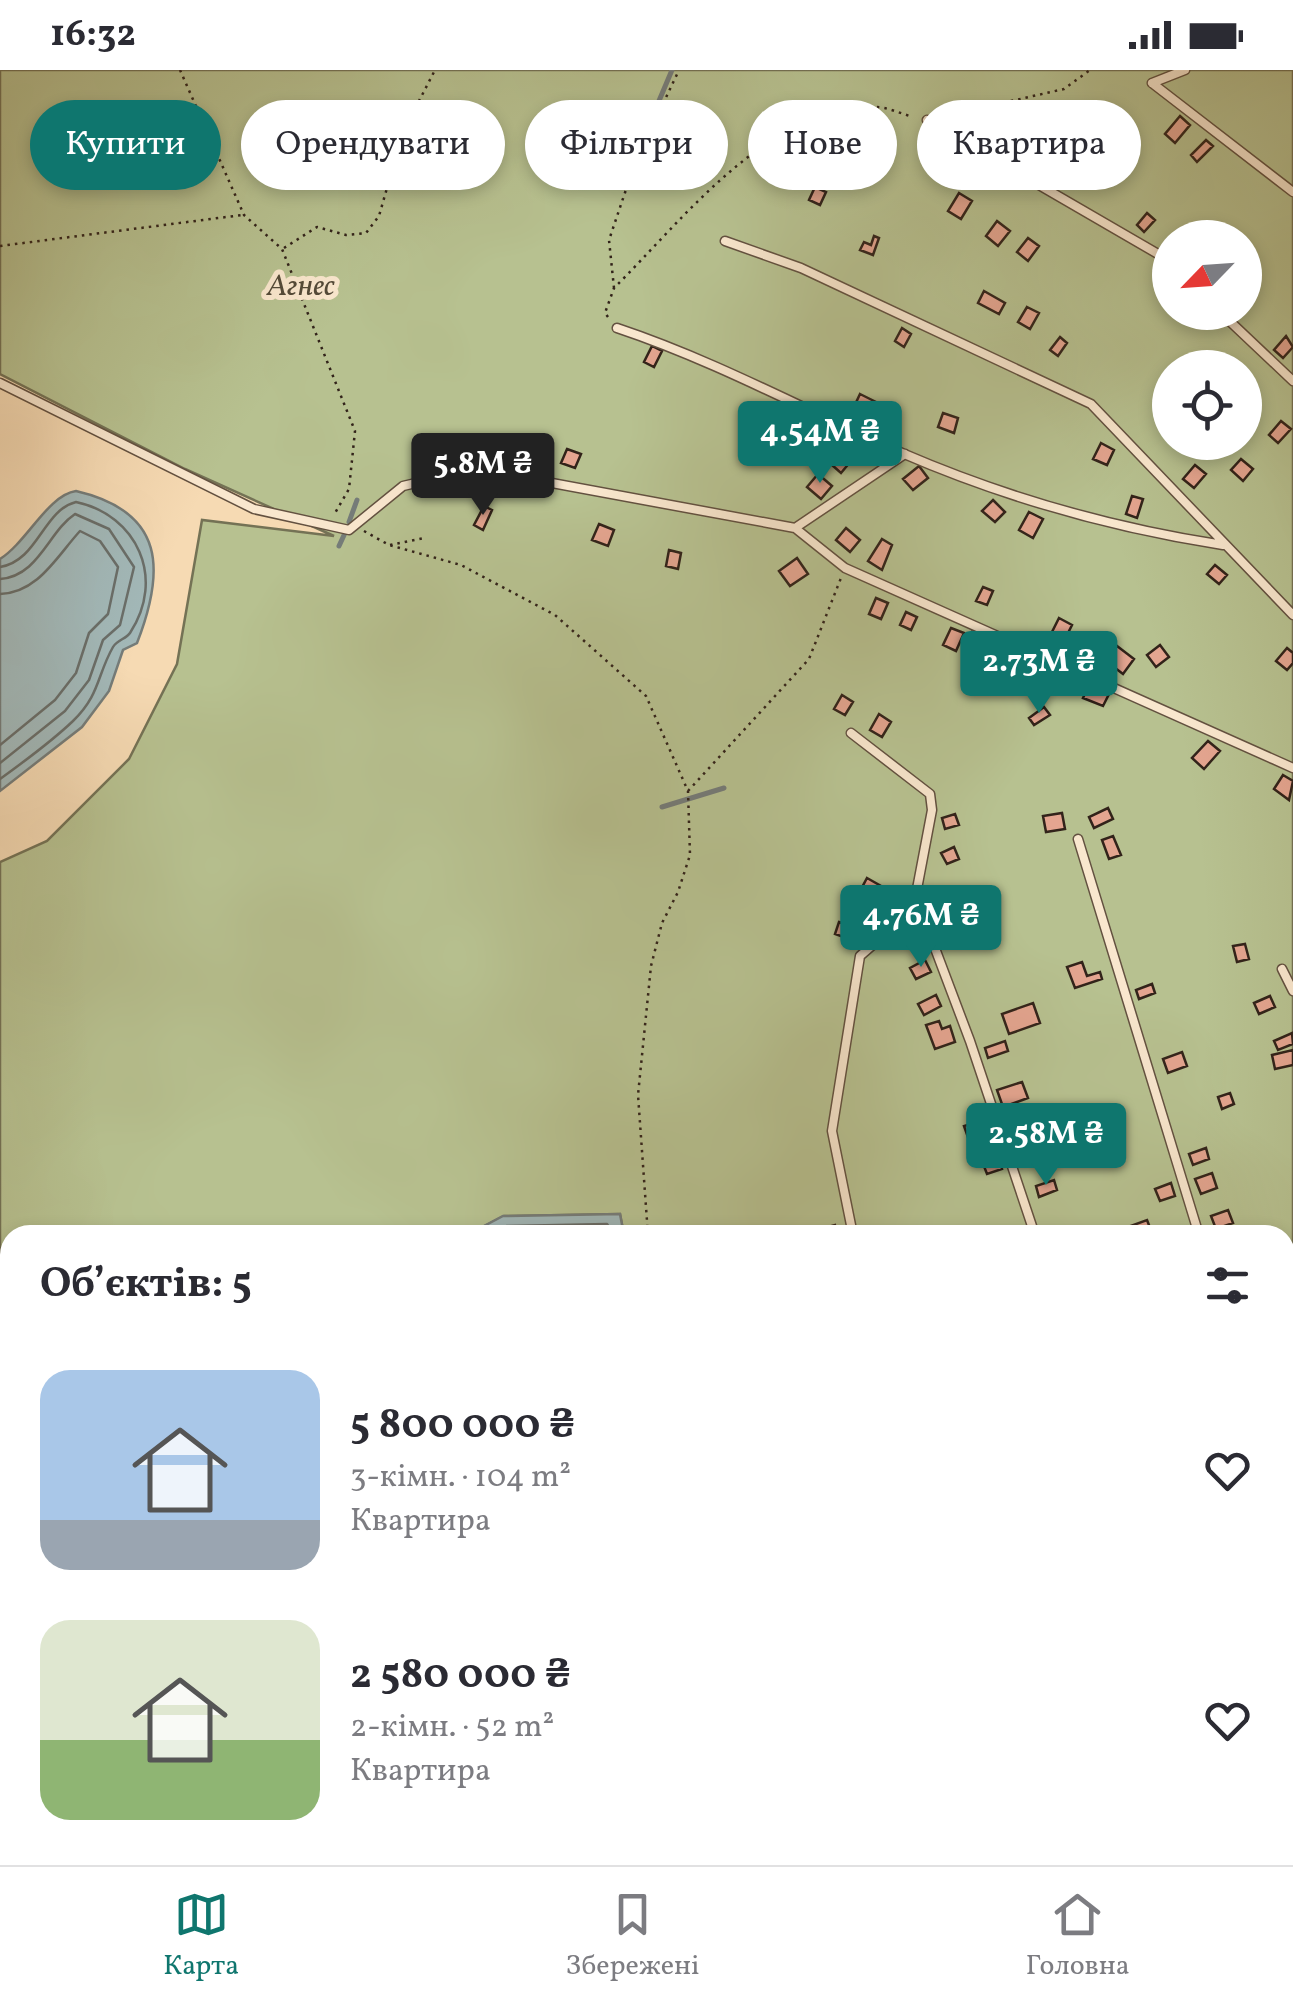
<!DOCTYPE html>
<html lang="uk">
<meta charset="utf-8">
<style>
:root{--surface:#fff;--page:#f2f2f3;--text:#2b2b33;--muted:#7c7c81;--line:#e1e1e2;--accent:#0f766e}
body{margin:0;font-family:Vollkorn,serif;background:var(--page);color:var(--text);height:100vh;display:flex;flex-direction:column;font-size:38px;white-space:nowrap}
*{box-sizing:border-box;margin:0}
p{font-size:32px;color:var(--muted)}
.icon{flex:none;width:55px;height:55px;fill:none;stroke:currentColor;stroke-width:2;stroke-linecap:round;stroke-linejoin:round}
.map{position:relative;flex:1;overflow:hidden}
.details{position:absolute;left:0px;top:1155px;width:1295px;height:640px;display:flex;flex-direction:column;background:var(--surface);border-radius:30px 30px 0 0;box-shadow:0 5px 15px #0003}
.details>*{flex:none}
.hud{position:absolute;left:30px;top:30px;width:1235px;height:90px;display:flex;gap:20px}
.needle{width:65px;rotate:245deg}
.controls{position:absolute;left:1152px;top:150px;display:grid;gap:20px}
.controls a{display:grid;place-items:center;width:110px;height:110px;border-radius:50%;background:var(--surface);box-shadow:0 5px 15px #0003;font-size:50px}
.price{position:absolute;translate:-50% -85px;padding:0 22px;border-radius:10px;background:var(--accent);color:#fff;font-size:32px;line-height:65px;filter:drop-shadow(0 2px 5px #0008)}
.price::after{content:'';position:absolute;left:50%;top:60px;width:30px;height:22px;margin-left:-15px;background:inherit;clip-path:polygon(0 0,100% 0,50% 100%)}
.price.current{background:#222;color:#fff}
ul{padding:0;list-style:none}
li{display:flex;align-items:center;gap:30px;height:250px;padding:0 40px}
li span{display:grid;place-items:center;flex:none;width:280px;height:200px;border-radius:30px;color:#555}
li>.icon{margin-inline-start:auto}
span .icon{width:120px;height:120px;fill:#fffc;stroke-width:1}
li b{font-size:42px}
h2{display:flex;justify-content:space-between;align-items:center;height:120px;padding:0 40px;font-size:42px}
.pill{padding:0 35px;border-radius:45px;background:var(--surface);box-shadow:0 5px 15px #0003;font-size:35px;line-height:90px}
.pill.current{background:var(--accent);color:#fff}
.status{display:flex;justify-content:space-between;align-items:center;height:70px;padding:0 50px;background:var(--surface);direction:ltr}
.status svg{height:28px;fill:currentColor}
.tabs{display:flex;justify-content:space-around;align-items:center;height:140px;border-top:2px solid var(--line);background:var(--surface);font-size:28px;color:var(--muted)}
.tabs a{display:grid;justify-items:center;gap:5px}
.tabs .current{color:var(--accent)}
.map>svg:first-child{display:block}
.green{fill:#b7c190;stroke:#747255;stroke-width:2.5;fill-rule:evenodd}
.water{fill:#a2b8b8;stroke:#757c79;stroke-width:2.5}
.lines{fill:none;stroke-linecap:round;stroke-linejoin:round}
.shore{stroke:#6a6e69;stroke-width:2.5}
.stream{stroke:#757c79;stroke-width:5}
.building{fill:#e4a590;stroke:#32231a;stroke-width:2.5}
.lane-casing{stroke:#635140;stroke-width:11}
.street-casing{stroke:#635140;stroke-width:19}
.path{stroke:#32231a;stroke-width:2.5;stroke-dasharray:2.5 5;stroke-linecap:butt}
.lane{stroke:#f9e7ce;stroke-width:8}
.street{stroke:#f9e7ce;stroke-width:15}
.labels{text-anchor:middle;stroke-width:10;stroke-linejoin:round;paint-order:stroke}
.park-label{font-size:30px;font-style:italic;fill:#534a38;stroke:#f9e7ce}
</style>
<div class="status"><b>16:32</b><svg viewBox="0 0 49 12"><path d="M0 12V9h3v3zM5 12V6h3v6zM10 12V3h3v9zM15 12V0h3v12zM26 1h20v11H26zM47 4h2v5h-2z"/></svg></div>
<div class="map">
<svg width="1293" height="1795" viewBox="0 0 1293 1795">
<rect width="100%" height="100%" fill="#f6dab3"/>
<filter id="stains"><feTurbulence type="fractalNoise" baseFrequency=".002" numOctaves="4"/><feColorMatrix values="0 0 0 0 .2 0 0 0 0 .09 0 0 0 0 .02 0 0 0 .5 -.17"/></filter>
<radialGradient id="worn" r=".72"><stop offset=".6" stop-color="#630" stop-opacity="0"/><stop offset="1" stop-color="#630" stop-opacity=".3"/></radialGradient>
<path class="green" d="M0,0h1293v1759l-8,-2v-592h-661l-4,-21 -116,2 -37,19h-457v245l-10,-14v-604l47,-21 82,-82 48,-95 25,-144 132,16 -149,-67 -185,-95zM1170,168h75v74h-75zM1170,298h75v74h-75z
M0,1565l10,7v117l-10,-8z
M141,1785h317l-21,10h-283z"/>
<path class="water" d="M76,421c90,21 89,80 61,152l-14,7 -14,41 -27,36 -82,64v-232c27,-17 48,-64 76,-68z
M620,1144l4,21h-157l36,-19z
M0,1396l10,14v162l-10,-7z"/>
<g class="lines">
<path class="shore" d="M0,497c38,-6 43,-57 76,-65 61,13 90,76 54,131 -4,6 -13,7 -17,14 -16,28 -13,48 -40,74 -22,21 -48,40 -73,58
M0,509c39,-3 48,-47 75,-65l34,15 25,38 -14,58 -17,15 -14,40 -24,31 -65,52
M0,524c38,-1 57,-38 80,-63l20,10 18,26 -10,47 -19,19 -13,40 -21,27 -55,45
M488,1165l19,-9 100,-2 7,11"/>
<path class="stream" d="M535,77l113,-20 24,-57
M349,452l8,-22
M339,476l6,-13
M662,737l62,-19"/>
</g>
<path class="building" d="M1180,46l10,9 -15,18 -10,-9z
M1206,70l7,6 -16,16 -6,-7z
M1066,86l7,5 -12,17 -7,-5z
M815,117l11,5 -6,13 -11,-5z
M959,123l13,8 -11,18 -13,-8z
M1147,143l8,7 -11,12 -7,-7z
M997,151l13,10 -12,15 -12,-10z
M874,166l5,2 -6,17 -13,-5 4,-8 7,3z
M1028,168l11,8 -11,15 -11,-9z
M984,221l21,12 -6,11 -21,-11z
M1027,237l12,6 -9,16 -12,-7z
M902,258l9,6 -7,13 -9,-6z
M1286,266l7,11 -10,11 -9,-8z
M1060,267l7,6 -9,13 -8,-6z
M652,276l10,5 -8,16 -10,-5z
M860,324l16,8 -8,16 -15,-9z
M789,333l12,7 -9,15 -12,-6z
M943,343l15,5 -4,15 -16,-6z
M1281,351l10,8 -13,14 -9,-8z
M1101,373l13,7 -7,15 -14,-6z
M567,379l14,5 -6,14 -14,-5z
M841,383l10,8 -10,12 -9,-8z
M1241,389l12,10 -10,12 -12,-11z
M1195,395l11,9 -12,14 -11,-9z
M919,396l9,12 -15,12 -10,-11z
M818,404l14,12 -11,13 -14,-12z
M1132,426l11,3 -6,19 -11,-4z
M993,430l12,12 -10,10 -13,-11z
M484,436l8,4 -9,20 -9,-5z
M1029,442l14,7 -10,19 -14,-8z
M599,454l15,6 -6,16 -16,-6z
M846,458l14,12 -10,12 -14,-12z
M882,469l10,6 -10,25 -14,-9z
M669,480l12,3 -3,16 -12,-3z
M797,488l11,16 -18,12 -11,-15z
M1215,495l12,10 -8,9 -12,-10z
M983,517l10,4 -6,14 -11,-4z
M876,528l12,5 -7,16 -12,-5z
M906,542l11,5 -6,13 -11,-5z
M1059,548l13,7 -8,16 -13,-7z
M951,558l13,5 -8,18 -13,-6z
M972,562l12,6 -8,19 -12,-5z
M1160,575l9,12 -13,10 -9,-12z
M1117,576l17,13 -11,15 -17,-13z
M1287,578l6,5v10l-6,7 -11,-9z
M1031,587l14,7 -6,14 -15,-6z
M1089,615l20,9 -6,12 -20,-8z
M842,625l11,7 -8,13 -11,-6z
M1044,637l6,8 -16,10 -5,-7z
M879,644l12,8 -9,15 -12,-7z
M1208,671l12,10 -16,18 -12,-11z
M1283,705l10,6 -4,19 -15,-11z
M1108,738l5,11 -19,9 -5,-11z
M1062,743l3,16 -19,3 -3,-16z
M955,744l4,11 -14,4 -3,-11z
M1113,766l8,19 -12,4 -7,-19z
M954,777l5,12 -12,5 -6,-11z
M867,808l14,8 -8,15 -14,-8z
M839,852l17,5 -4,13 -17,-6z
M960,853l2,13 -19,3 -2,-13z
M1245,874l4,15 -12,3 -4,-16z
M925,890l6,12 -15,7 -6,-11z
M1082,892l5,14 13,-4 2,7 -27,9 -8,-21z
M1152,914l3,9 -16,6 -3,-9z
M936,925l5,11 -17,9 -6,-11z
M1270,926l5,11 -16,7 -5,-11z
M1033,933l7,20 -31,11 -7,-20z
M939,951l3,8 8,-3 5,16 -20,7 -9,-24z
M1292,963l1,11 -15,6 -4,-9z
M1005,971l3,10 -20,7 -3,-10z
M1293,980v15l-18,4 -3,-14z
M1182,982l5,14 -19,7 -5,-14z
M1022,1012l6,16 -25,9 -6,-17z
M1230,1023l4,11 -12,5 -4,-12z
M984,1050l6,16 -20,7 -6,-17z
M1206,1078l3,11 -16,6 -4,-11z
M998,1085l4,14 -15,5 -5,-13z
M1212,1103l5,15 -16,6 -6,-15z
M1054,1110l3,10 -18,7 -3,-11z
M1171,1113l4,13 -15,5 -5,-12z
M1228,1140l5,13 -17,6 -5,-13z
M1147,1150l5,13 -25,2 -2,-7z
M835,1155l3,10h-28v-3z"/>
<g class="lines">
<g class="lane-casing">
<path id="lane" d="M1152,13l141,109
M1152,13l33,-13
M927,50l231,134 12,11
M725,171l76,27 290,136 202,211
M1220,242l73,69
M617,258c99,33 190,83 285,125 102,44 211,75 321,92
M0,313l254,126 95,21 54,-44 73,-17 319,59 50,40 448,200
M795,458l110,-74
M851,663l79,61 2,16 -19,100 -53,46 -28,175 21,104
M1078,769l121,396
M913,840l17,25 40,106 65,194
M1282,899l11,22
M1285,1450l8,27
M1285,1621l8,4"/>
</g>
<g class="street-casing">
<path id="street" d="M0,1698l10,8
M1285,1765l8,2
M117,1785l14,10
M458,1795l21,-10"/>
</g>
<path class="path" d="M180,0l64,145 38,34 73,182 -6,58 -14,24
M945,46l119,-27 26,-19
M0,176l242,-31
M284,178l33,-21 29,8 20,-2 13,-17 24,-84 32,-62
M614,218l-5,-48 26,-77 44,-93
M608,247l-3,-4 9,-25c70,-69 152,-181 262,-181 11,0 26,7 37,10
M364,461l25,14 72,20 94,50 91,81 42,95 2,64 -12,37 -16,31 -11,43 -13,129 10,140
M390,475l34,-7
M688,721l121,-132 32,-81
M341,1795l20,-10
M938,1795l14,-10"/>
<use href="#lane" class="lane"/>
<use href="#street" class="street"/>
</g>
<g class="labels">
<g class="park-label">
<text x="301" y="225">Агнес</text>
</g>
</g>
<rect width="100%" height="100%" filter="url(#stains)"/>
<rect width="100%" height="100%" fill="url(#worn)"/>
</svg>
<div class="controls">
<a><svg class="needle" viewBox="-14 -14 28 28"><path d="M0-13l5 13h-10z" fill="#e53935"/><path d="M0 13l5-13h-10z" fill="#7c7c81"/></svg></a>
<a><svg class="icon" aria-label="locate" viewBox="0 0 24 24"><circle cx="12" cy="12" r="6"/><path d="M12 2v4M12 18v4M2 12h4M18 12h4"/></svg></a>
</div>
<b class="price" style="left:820px;top:416px">4.54M ₴</b>
<b class="price current" style="left:483px;top:448px">5.8M ₴</b>
<b class="price" style="left:1039px;top:646px">2.73M ₴</b>
<b class="price" style="left:921px;top:900px">4.76M ₴</b>
<b class="price" style="left:1046px;top:1118px">2.58M ₴</b>
<div class="hud">
<a class="pill current">Купити</a>
<a class="pill">Орендувати</a>
<a class="pill">Фільтри</a>
<a class="pill">Нове</a>
<a class="pill">Квартира</a>
</div>
<section class="details">
<h2>Об’єктів: 5<svg class="icon" aria-label="filters" viewBox="0 0 24 24"><path d="M4 7h16M4 17h16"/><circle cx="9" cy="7" r="2"/><circle cx="15" cy="17" r="2"/></svg></h2>
<ul>
<li><span style="background:linear-gradient(#a9c7e8 75%,#9aa5b1 0)"><svg class="icon" aria-label="home" viewBox="0 0 24 24"><path d="M3 11l9-7 9 7M6 9v11h12V9"/></svg></span><div><b>5 800 000 ₴</b><p>3-кімн. · 104 m²</p><p>Квартира</p></div><svg class="icon" aria-label="heart" viewBox="0 0 24 24"><path d="M12 20l-8-8c-3-5 5-10 8-4 3-6 11-1 8 4z"/></svg></li>
<li><span style="background:linear-gradient(#dfe7d0 60%,#8fb573 0)"><svg class="icon" aria-label="home" viewBox="0 0 24 24"><path d="M3 11l9-7 9 7M6 9v11h12V9"/></svg></span><div><b>2 580 000 ₴</b><p>2-кімн. · 52 m²</p><p>Квартира</p></div><svg class="icon" aria-label="heart" viewBox="0 0 24 24"><path d="M12 20l-8-8c-3-5 5-10 8-4 3-6 11-1 8 4z"/></svg></li>
</ul>
</section>
</div>
<nav class="tabs">
<a class="current"><svg class="icon" aria-label="map" viewBox="0 0 24 24"><path d="M3 6l6-2 6 2 6-2v14l-6 2-6-2-6 2zM9 4v14M15 6v14"/></svg>Карта</a>
<a><svg class="icon" aria-label="saved" viewBox="0 0 24 24"><path d="M7 4h10v16l-5-4-5 4z"/></svg>Збережені</a>
<a><svg class="icon" aria-label="home" viewBox="0 0 24 24"><path d="M3 11l9-7 9 7M6 9v11h12V9"/></svg>Головна</a>
</nav>
